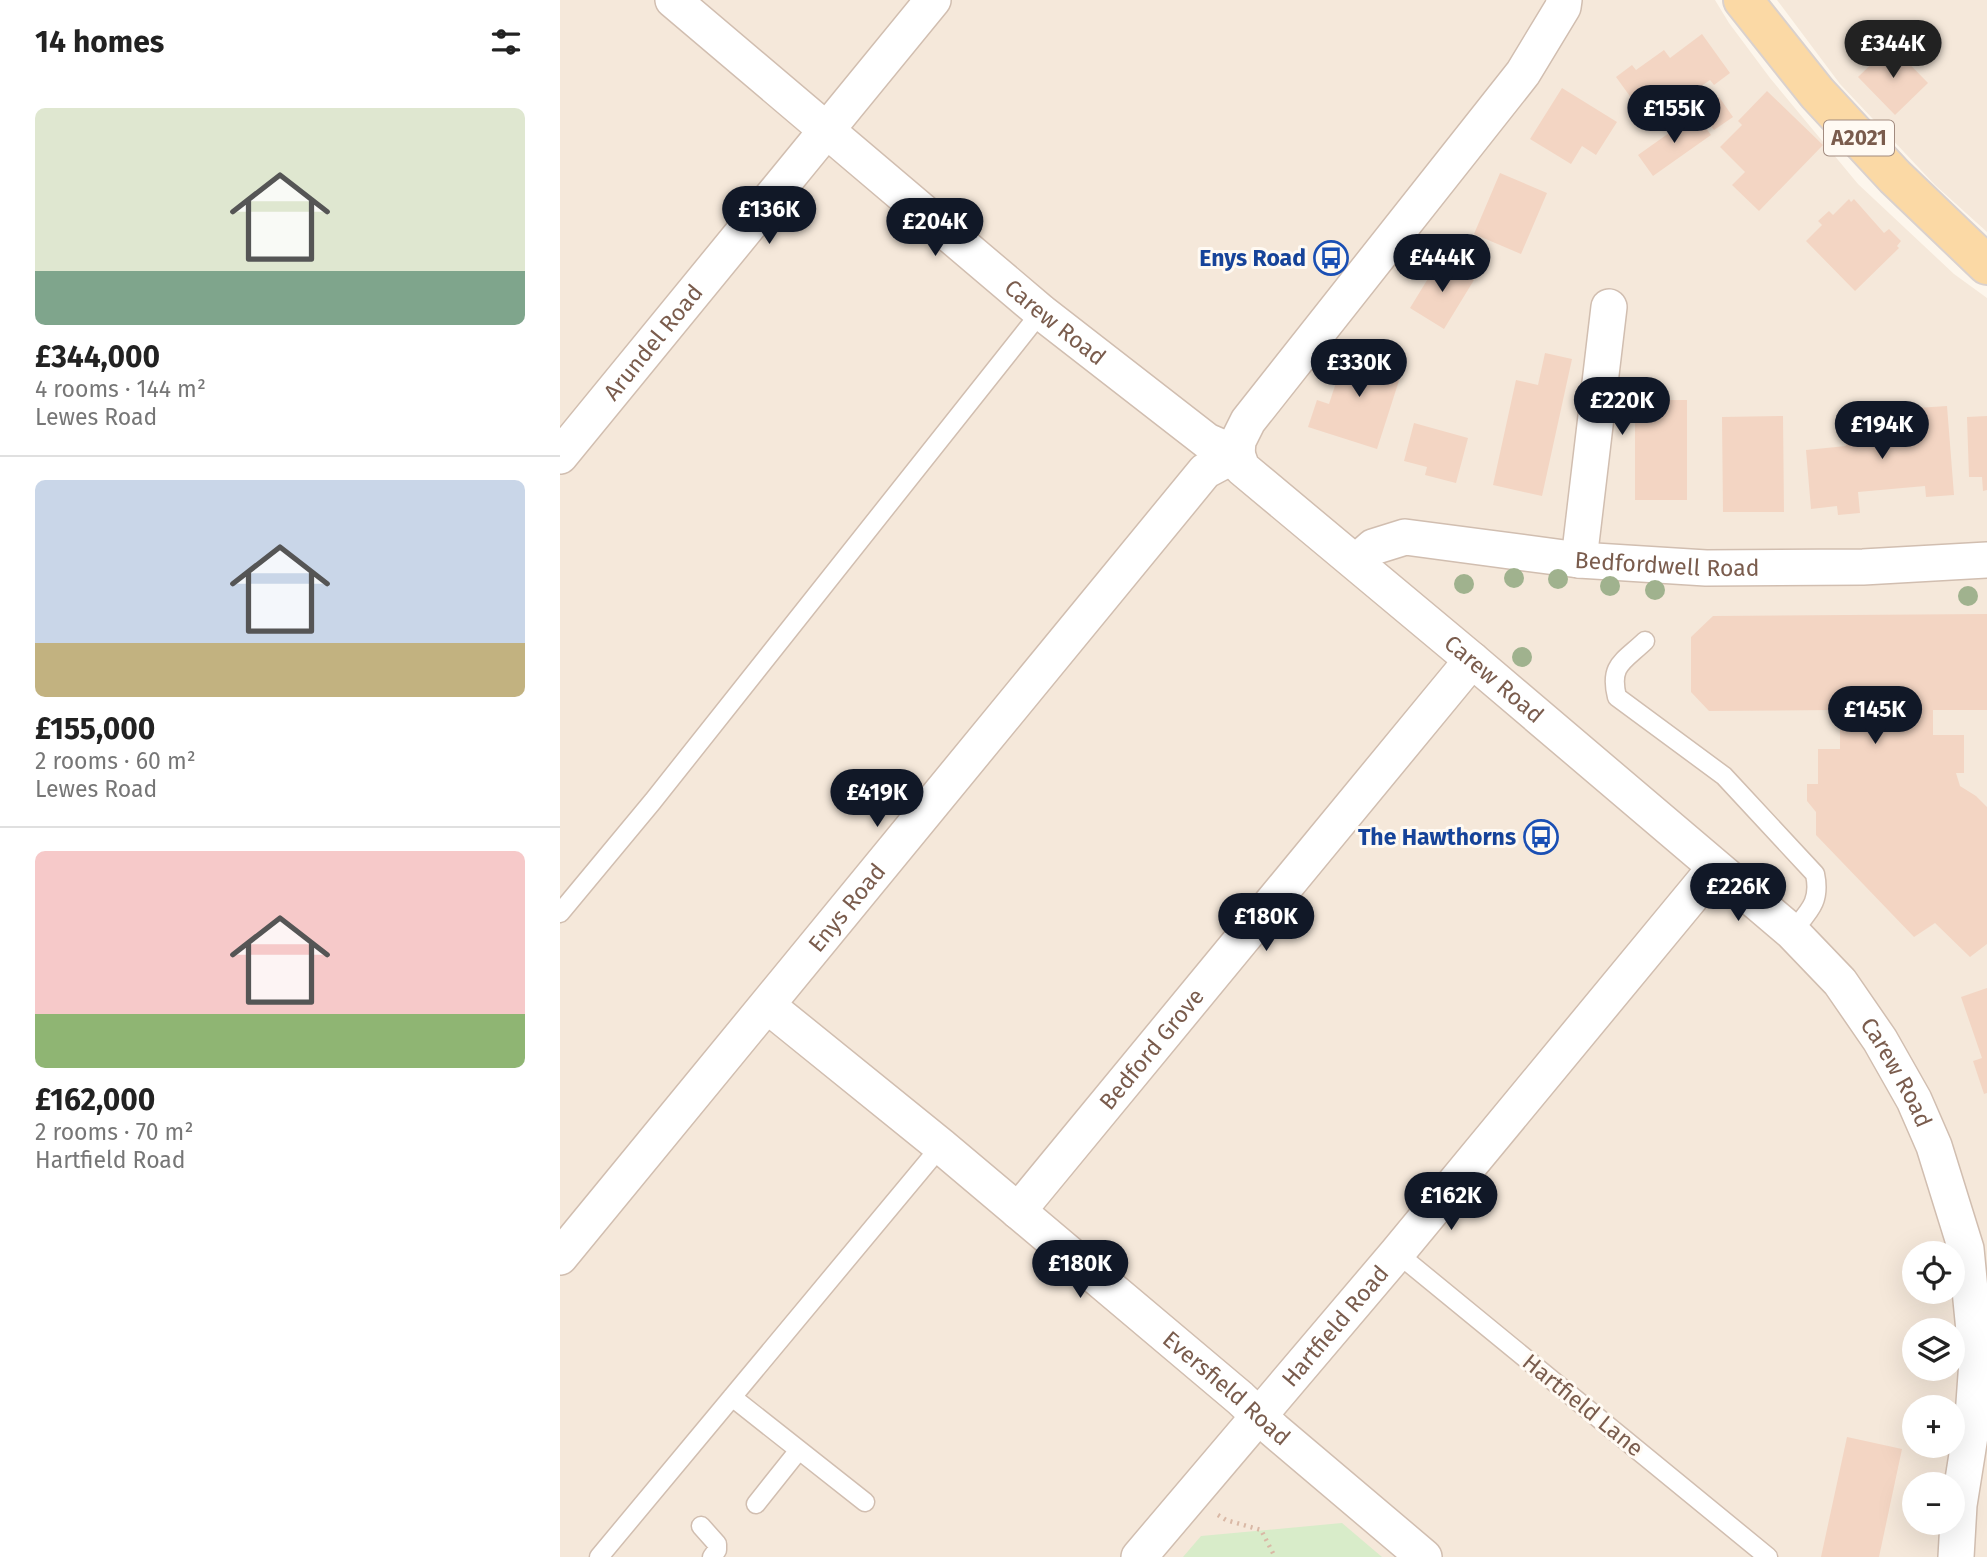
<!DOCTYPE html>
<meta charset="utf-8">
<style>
:root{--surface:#fff;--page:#f6f6f6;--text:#222;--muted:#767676;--line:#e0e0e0;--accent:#111827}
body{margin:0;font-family:"Fira Sans",sans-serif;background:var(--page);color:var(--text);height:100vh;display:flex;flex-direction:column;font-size:26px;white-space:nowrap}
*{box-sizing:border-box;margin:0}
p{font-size:23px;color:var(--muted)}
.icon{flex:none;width:38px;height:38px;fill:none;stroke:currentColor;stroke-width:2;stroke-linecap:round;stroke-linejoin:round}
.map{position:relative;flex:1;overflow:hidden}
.sheet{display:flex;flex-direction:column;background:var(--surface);width:560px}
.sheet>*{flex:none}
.fabs{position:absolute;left:1342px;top:1241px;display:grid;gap:14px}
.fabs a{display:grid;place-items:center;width:63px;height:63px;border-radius:50%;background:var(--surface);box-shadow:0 7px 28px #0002;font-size:35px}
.price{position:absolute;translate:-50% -60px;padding:0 16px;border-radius:24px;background:var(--accent);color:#fff;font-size:23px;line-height:46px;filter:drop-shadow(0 2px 4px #0008)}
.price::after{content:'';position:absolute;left:50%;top:42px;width:21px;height:16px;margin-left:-10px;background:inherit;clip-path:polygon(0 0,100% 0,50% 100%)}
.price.selected{background:#222;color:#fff}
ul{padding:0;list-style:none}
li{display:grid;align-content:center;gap:14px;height:371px;padding:0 35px}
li+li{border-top:2px solid var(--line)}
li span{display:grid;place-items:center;height:217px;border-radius:10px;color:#555}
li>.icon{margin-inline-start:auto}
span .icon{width:126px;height:126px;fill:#fffc;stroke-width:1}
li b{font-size:30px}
h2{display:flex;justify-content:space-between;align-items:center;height:84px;padding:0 35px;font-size:30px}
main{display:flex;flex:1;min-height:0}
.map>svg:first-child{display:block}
.residential{fill:#f5e8da;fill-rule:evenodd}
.green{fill:#d8ecc9}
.building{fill:#f3d5c3}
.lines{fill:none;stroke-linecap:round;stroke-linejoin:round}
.lane-casing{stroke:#d1beb0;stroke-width:21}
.street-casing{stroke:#d1beb0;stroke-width:38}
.primary-casing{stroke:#dad1cd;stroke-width:42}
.path{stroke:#d9b8a5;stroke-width:4.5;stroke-dasharray:2 5;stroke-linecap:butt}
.lane{stroke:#fff;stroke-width:18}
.street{stroke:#fff;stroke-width:35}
.primary{stroke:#fbd9a5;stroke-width:38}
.tree{fill:#a0b28e}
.labels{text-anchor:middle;stroke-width:6;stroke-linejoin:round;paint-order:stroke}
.shield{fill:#fffaf3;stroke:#a28b7f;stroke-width:2}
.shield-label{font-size:21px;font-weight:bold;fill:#7a5c4d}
.transit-label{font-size:23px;font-weight:bold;fill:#164399;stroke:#fffaf3;text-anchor:end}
.street-label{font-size:23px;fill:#7a5c4d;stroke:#fffaf3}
</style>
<main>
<section class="sheet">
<h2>14 homes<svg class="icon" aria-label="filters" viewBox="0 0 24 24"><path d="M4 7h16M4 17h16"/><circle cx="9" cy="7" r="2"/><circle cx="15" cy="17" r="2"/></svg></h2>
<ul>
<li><span style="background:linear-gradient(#dfe7d0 75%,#7fa58c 0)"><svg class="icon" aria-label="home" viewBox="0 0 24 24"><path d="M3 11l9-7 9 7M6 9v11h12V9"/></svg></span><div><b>£344,000</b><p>4 rooms · 144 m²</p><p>Lewes Road</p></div></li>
<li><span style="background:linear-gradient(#c9d6e8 75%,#c2b280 0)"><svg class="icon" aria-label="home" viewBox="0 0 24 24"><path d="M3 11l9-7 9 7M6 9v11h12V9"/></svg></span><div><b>£155,000</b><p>2 rooms · 60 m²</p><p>Lewes Road</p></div></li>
<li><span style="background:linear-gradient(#f6c9c9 75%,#8fb573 0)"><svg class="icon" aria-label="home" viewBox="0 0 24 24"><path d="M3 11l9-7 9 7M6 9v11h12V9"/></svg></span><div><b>£162,000</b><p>2 rooms · 70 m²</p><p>Hartfield Road</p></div></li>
</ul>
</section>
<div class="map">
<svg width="1427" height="1557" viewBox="0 0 1427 1557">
<rect width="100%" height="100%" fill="#fdf6ec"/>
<path class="residential" d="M0,0h1155l14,23 41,55 88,106 96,90 33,24v1259h-1427zM1354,1253h39v39h-39zM1354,1330h39v38h-39zM1354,1407h39v39h-39zM1354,1484h39v38h-39z
M1217,0h210v232l-52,-47 -95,-101z"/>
<path class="green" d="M782,1523l40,34h-199l18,-21z"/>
<path class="building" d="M1142,34l28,39 -16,12 -4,-5 -29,20 -4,-6 -32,23 -29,-40 16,-12 4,5 28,-20 6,8z
M1331,45l37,38 -33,32 -37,-38z
M1002,88l55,34 -21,33 -14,-9 -11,18 -41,-25z
M1207,91l56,54 -64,66 -27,-26 13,-13 -25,-25 22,-22 -4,-4z
M1159,97l14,20 -19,13 -14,-19z
M1136,114l15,21 -58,41 -15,-21z
M940,173l47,20 -26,61 -47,-20z
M1289,199l2,3 3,-3 30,34 5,-4 12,12 -4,5 2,2 -44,43 -49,-50 16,-16 -4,-4 11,-10 4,4z
M880,259l34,21 -30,49 -34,-21z
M788,346l56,19 -27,84 -69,-22 9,-27 12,4z
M985,353l27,6 -30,137 -49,-11 23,-105 22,5z
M1070,400h57v100h-52v-77h-5z
M1387,406l7,89 -28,2 -1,-11 -67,6 2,21 -22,2 -1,-9 -26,3 -5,-59 40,-4 -2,-24 57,-5 2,24 17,-1 -3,-32z
M1223,416l1,96h-61l-1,-95z
M1427,416v74l-4,1 -1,-14h-13l-2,-60z
M854,423l54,15 -12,45 -31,-8 2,-8 -23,-6z
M1427,614v96h-54v25h31v38h-8l4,13 16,10 11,11v137l-17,13 -35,-34 -21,14 -98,-102v-23l-9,-11v-17h11v-35h22v-46l-8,7 -123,1 -18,-19v-55l22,-21z
M1427,988v105l-3,1 -11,-33 9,-3 -21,-61z
M1287,1437l55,12 -23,108h-58z"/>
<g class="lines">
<g class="lane-casing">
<path id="lane" d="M1085,641c-22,21 -36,24 -28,56l107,79 91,98c6,28 -6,37 -23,58
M0,913l93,-112 388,-489
M837,1253l371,304
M172,1397l133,105
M196,1504l43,-54
M141,1526l16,18v6l-5,7
M39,1557l342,-411"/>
</g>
<g class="street-casing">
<g id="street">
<path id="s1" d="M113,0l368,312 166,129 30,13 5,14 230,192 320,272 48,50 40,58 34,60 20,46 32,103 11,112 -4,56 -14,88 -3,52"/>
<path d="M677,454l1,-13 10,-20 275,-348 40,-66 1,-7"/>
<path id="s2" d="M0,456l373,-456"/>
<path d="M1019,560l30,-253"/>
<path id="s3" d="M796,562l17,-15 32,-10 174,23 127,8 157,-1 124,-7"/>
<path id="s4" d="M208,1006l173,140 299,252 34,32 150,127"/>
<path id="s5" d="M458,1211l454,-551"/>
<path id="s6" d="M0,1257l645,-786 32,-17"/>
<path id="s7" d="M579,1557l258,-304 318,-385"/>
</g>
</g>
<g class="primary-casing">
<path id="primary" d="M1183,0l74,93 78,84 92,88"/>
</g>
<path class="path" d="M658,1515l8,5 35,10 14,27"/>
<use href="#lane" class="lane"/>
<use href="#street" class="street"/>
<use href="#primary" class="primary"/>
</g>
<g class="tree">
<circle cx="954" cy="578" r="10"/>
<circle cx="998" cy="579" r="10"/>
<circle cx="904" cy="584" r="10"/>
<circle cx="1050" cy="586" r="10"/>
<circle cx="1095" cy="590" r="10"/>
<circle cx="1408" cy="596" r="10"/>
<circle cx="962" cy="657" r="10"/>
</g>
<defs>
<g id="bus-ring" transform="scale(1.75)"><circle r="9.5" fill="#fffaf3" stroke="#1a4fb4" stroke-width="1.5"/><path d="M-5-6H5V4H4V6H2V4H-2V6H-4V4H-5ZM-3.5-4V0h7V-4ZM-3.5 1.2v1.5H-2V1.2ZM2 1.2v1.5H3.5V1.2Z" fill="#1a4fb4"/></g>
</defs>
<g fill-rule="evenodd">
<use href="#bus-ring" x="771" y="258"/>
<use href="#bus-ring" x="981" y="837"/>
</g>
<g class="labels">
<rect class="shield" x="1264" y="120.5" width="70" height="35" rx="5"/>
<g class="shield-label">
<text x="1299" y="145">A2021</text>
</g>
<g class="transit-label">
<text x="746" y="266">Enys Road</text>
<text x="956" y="845">The Hawthorns</text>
</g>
<g class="street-label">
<text dy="8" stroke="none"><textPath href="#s1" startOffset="500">Carew Road</textPath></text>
<text dy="8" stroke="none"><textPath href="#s2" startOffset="147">Arundel Road</textPath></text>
<text dy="8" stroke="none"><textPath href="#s3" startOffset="320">Bedfordwell Road</textPath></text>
<text dy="8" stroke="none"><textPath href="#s1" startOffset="1069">Carew Road</textPath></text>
<text dy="8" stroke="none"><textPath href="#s6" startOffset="452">Enys Road</textPath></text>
<text dy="8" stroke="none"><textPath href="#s5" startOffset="210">Bedford Grove</textPath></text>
<text dy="8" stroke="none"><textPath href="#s1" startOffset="1636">Carew Road</textPath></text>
<text dy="8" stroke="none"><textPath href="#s7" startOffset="303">Hartfield Road</textPath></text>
<text dy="8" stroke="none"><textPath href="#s4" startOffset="597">Eversfield Road</textPath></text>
<text transform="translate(1023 1405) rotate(39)" y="8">Hartfield Lane</text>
</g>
</g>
</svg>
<div class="fabs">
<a><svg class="icon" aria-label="locate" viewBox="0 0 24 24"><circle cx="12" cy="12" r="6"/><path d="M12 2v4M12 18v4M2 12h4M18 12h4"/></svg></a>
<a><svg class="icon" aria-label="layers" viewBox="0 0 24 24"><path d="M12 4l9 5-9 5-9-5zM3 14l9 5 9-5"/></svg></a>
<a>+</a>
<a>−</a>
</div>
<b class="price selected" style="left:1333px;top:80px">£344K</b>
<b class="price" style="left:1114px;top:145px">£155K</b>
<b class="price" style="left:209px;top:246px">£136K</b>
<b class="price" style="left:375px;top:258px">£204K</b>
<b class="price" style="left:882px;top:294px">£444K</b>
<b class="price" style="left:799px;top:399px">£330K</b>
<b class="price" style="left:1062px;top:437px">£220K</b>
<b class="price" style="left:1322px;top:461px">£194K</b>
<b class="price" style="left:1315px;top:746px">£145K</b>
<b class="price" style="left:317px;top:829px">£419K</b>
<b class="price" style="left:1178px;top:923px">£226K</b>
<b class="price" style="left:706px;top:953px">£180K</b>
<b class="price" style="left:891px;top:1232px">£162K</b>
<b class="price" style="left:520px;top:1300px">£180K</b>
</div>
</main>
